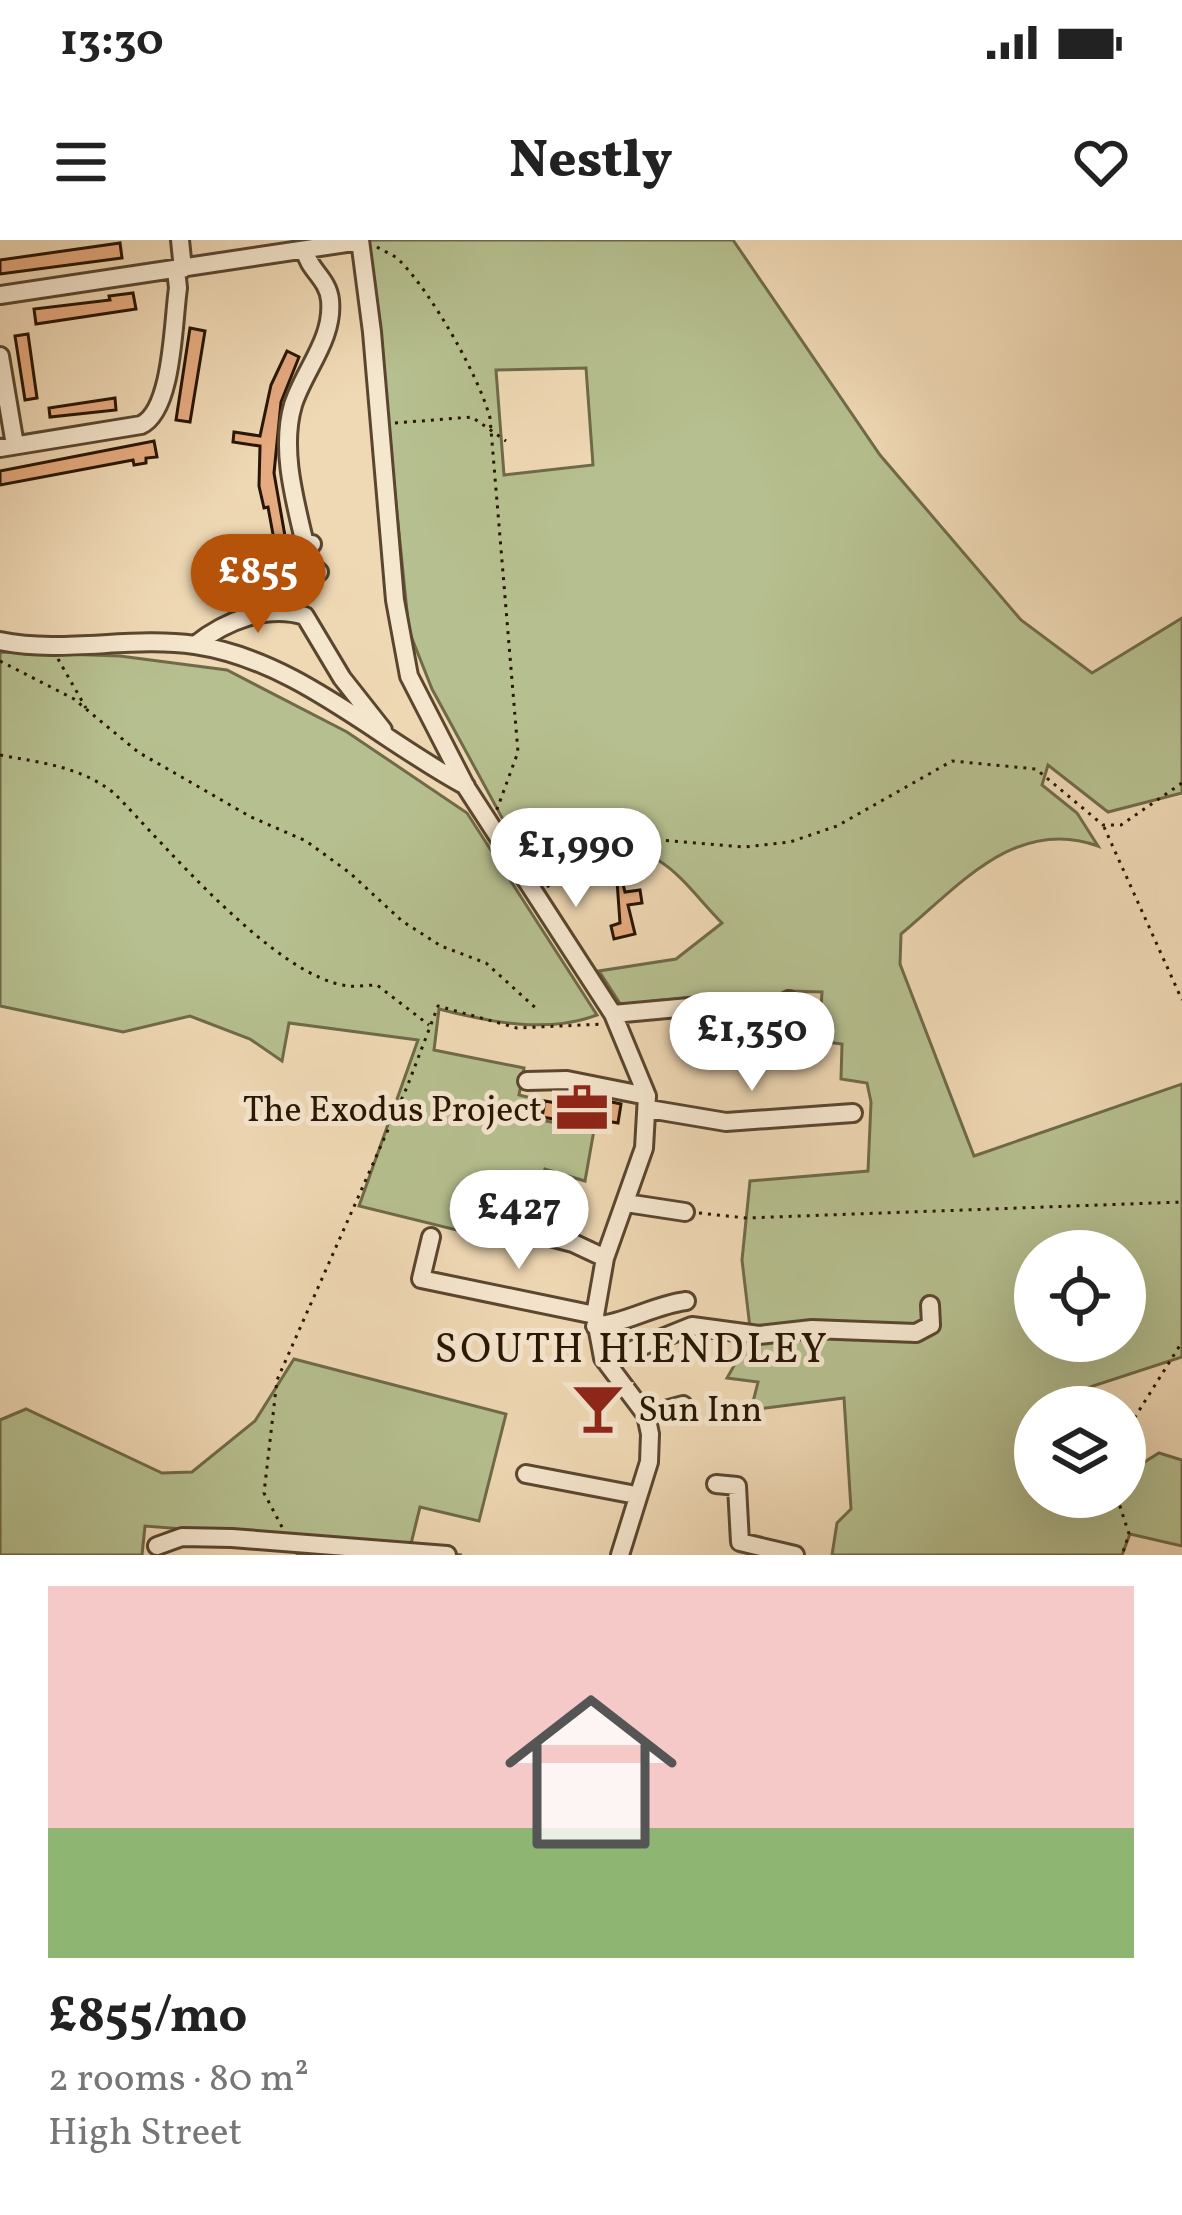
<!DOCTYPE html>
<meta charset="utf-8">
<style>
:root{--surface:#fff;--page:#f2f2f2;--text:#222;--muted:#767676;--line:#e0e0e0;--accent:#b45309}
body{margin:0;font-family:Vollkorn,serif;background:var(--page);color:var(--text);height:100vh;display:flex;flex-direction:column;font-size:45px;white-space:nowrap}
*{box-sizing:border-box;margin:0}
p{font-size:39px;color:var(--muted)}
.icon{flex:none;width:66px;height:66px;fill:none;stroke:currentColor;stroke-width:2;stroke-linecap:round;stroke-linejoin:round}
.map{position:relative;height:1315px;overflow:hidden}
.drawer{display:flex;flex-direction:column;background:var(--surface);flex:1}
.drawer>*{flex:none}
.tools{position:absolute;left:1014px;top:990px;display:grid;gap:24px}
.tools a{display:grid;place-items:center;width:132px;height:132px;border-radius:50%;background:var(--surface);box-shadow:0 12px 48px #0002;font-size:60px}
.price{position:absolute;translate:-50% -102px;padding:0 27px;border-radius:42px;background:#fff;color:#222;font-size:39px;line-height:78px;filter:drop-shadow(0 3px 6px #0008)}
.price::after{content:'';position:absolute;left:50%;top:72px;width:36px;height:27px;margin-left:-18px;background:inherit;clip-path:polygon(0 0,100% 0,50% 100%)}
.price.active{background:var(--accent);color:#fff}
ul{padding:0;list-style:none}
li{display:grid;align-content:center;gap:24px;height:636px;padding:0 48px}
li+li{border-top:3px solid var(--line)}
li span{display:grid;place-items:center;height:372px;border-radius:0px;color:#555}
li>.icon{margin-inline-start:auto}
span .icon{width:216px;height:216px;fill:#fffc;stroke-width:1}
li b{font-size:51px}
.status{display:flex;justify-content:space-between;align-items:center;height:84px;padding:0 60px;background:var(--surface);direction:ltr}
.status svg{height:33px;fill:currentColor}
header{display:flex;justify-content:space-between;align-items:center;height:156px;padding:0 48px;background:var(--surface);font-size:54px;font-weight:800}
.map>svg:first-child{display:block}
.green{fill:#b6bf8f;stroke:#6f6a48;stroke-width:3;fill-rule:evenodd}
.building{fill:#e6ab80;stroke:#281502;stroke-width:3}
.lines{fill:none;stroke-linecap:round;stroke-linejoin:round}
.minor-casing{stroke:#5a462e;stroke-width:22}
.path{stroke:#281502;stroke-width:3;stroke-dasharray:3 6;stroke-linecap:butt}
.minor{stroke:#f5e6ce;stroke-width:16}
.labels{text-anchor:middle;stroke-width:10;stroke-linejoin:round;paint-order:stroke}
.poi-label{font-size:36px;fill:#281502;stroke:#f5e6ce;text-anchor:end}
.quarter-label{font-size:42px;letter-spacing:3px;fill:#281502;stroke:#f5e6ce}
</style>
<div class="status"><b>13:30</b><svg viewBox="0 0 49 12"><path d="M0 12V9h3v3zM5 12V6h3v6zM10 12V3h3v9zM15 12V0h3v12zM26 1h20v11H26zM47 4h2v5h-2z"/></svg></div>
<header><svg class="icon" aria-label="menu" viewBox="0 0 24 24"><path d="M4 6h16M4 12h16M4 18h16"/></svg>Nestly<svg class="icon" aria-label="heart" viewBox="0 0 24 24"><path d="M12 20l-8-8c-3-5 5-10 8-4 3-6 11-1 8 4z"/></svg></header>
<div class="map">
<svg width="1182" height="1315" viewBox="0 0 1182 1315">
<rect width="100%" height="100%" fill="#efd8b4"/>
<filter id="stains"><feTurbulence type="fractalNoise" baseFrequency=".00167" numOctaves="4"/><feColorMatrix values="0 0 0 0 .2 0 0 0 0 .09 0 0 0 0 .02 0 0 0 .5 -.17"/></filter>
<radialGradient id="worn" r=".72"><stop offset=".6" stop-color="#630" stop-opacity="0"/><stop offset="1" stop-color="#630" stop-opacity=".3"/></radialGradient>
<path class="green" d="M369,0h364l147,215 141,165 71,53 90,-55v175l-74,19 -60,-47 -6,20 35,28 21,33c-82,-30 -139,40 -197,88l-1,30 74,192 208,-72v273l-132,43 1,7h-16v90h90v-23l34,-21 23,7v86l-52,-12 -8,21h-290l5,-32 14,-14 -7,-111 -93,12 7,-28 -31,-4 24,-42 -9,-76 8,-79 118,-10 3,-69 -4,-19 -26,-4 1,-35 -23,-3 3,-49 -35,-1 -14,10c-53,-8 -100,-3 -152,4l-22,-34 77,-12 46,-36c-36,-36 -63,-86 -119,-69l-51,-39 -40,21 -80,-147 -23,-58zM586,128l7,97 -89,10 -8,-105zM1035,1011h90v90h-90z
M0,412l120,4 107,14 120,62 120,81 130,202c-50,19 -108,7 -158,-6l-5,41 90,18 -5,27 24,6 -2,19 53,10 -9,51 -40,-12 -12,35 -45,-9 -7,41 -122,-30 59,-166 -129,-17 -7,38 -32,-22 -60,-23 -67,16 -123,-26z
M294,1119l212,55 -27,107 -59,-14 -10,41 52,7h-164l-9,-11 -67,-12 -77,-6 -3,29h-142v-135l26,-11 136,64 30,-1 63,-51z"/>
<path class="building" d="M120,3l2,15 -122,16v-14z
M133,53l3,16 -100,15 -2,-15 76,-9 -1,-4z
M190,88l15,3 -15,91 -14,-2z
M28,94l9,64 -12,2 -10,-64z
M287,111l12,6 -18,45 -7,71 15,86 9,26 -15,4 -15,-82 -4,1 -5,-22 1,-40 -27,-4 1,-10 26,4 11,-51z
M115,158l1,12 -66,7 -1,-9z
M154,201l3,16 -11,1v5l-12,2 -1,-5 -133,25v-14z
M562,591l17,24 -23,16 -17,-24z
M622,640l3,12 15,-2 2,13 -14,2 7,29 -21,5 -3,-13 9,-3 -3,-42z
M569,853l52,11 -3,19 -24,-4 -1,7 -51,-9 3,-16 22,4z"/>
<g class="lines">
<g class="minor-casing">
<path id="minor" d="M180,0l3,29
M360,0l12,92 23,268 14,76 57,111 147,227 34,82 -3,52 -39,110 -10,57 8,43 43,57 4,19 -1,28 -29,93
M305,11c4,19 23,28 25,49 4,39 -26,70 -37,105 -13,44 2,96 12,139h7
M0,55l360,-54
M0,116l15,89
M0,208l141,-23c32,-15 32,-103 37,-137l-2,-18
M305,304l3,17 11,11
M0,401c64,13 130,-5 195,4 102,15 183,94 271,141
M195,405c30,-24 72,-41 110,-29l37,62 41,52
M613,774l120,-11 39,6
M773,807l-1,-38 17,-9
M527,841l40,-1 80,16
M649,869l77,13 127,-9
M626,963l59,9
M531,992l42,11 32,15
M431,997l-10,42 174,36
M595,1086c32,-3 59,-21 91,-25
M605,1121l87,-35 67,9 53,-6 104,4 15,-8 -1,-20
M646,1175l37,-10
M526,1234l110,21
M716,1244l21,2 3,56 55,13
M157,1306l25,-9 50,1 215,17"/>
</g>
<path class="path" d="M377,7c8,5 18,8 24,15 31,32 78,114 89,156l28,334 -22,60
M395,183l77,-6 34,24
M58,419l28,49
M0,421l74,38 64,53 113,65 55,24 44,32 52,48 39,25 45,17 53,48
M0,515c42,8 79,11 114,38 51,52 163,186 235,193 9,1 19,-1 28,-1l52,40
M1104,587l78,173
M547,647l51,-41 27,-9 119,10 46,-5 47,-16 115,-65 84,8 67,56h18l61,-42
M699,973l47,5 436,-16
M1125,1193l57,-91
M1117,1257l12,37 -7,21
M282,1287l-18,-34 13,-113 130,-293 31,-81 79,22 87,-4"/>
<use href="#minor" class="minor"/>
</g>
<defs>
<g id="office-bare" transform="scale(4.14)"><path d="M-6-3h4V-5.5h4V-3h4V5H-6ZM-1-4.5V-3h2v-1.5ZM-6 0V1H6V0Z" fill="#8f2418" stroke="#f5e6ce" stroke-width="2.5" paint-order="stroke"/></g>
<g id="bar-bare" transform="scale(4.14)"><path d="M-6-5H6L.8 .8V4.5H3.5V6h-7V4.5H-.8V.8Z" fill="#8f2418" stroke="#f5e6ce" stroke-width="2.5" paint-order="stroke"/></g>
</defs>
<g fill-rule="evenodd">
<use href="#office-bare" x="582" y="868"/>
<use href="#bar-bare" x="598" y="1168"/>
</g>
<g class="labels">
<g class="poi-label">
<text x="542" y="881">The Exodus Project</text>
<text x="638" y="1181" text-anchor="start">Sun Inn</text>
</g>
<g class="quarter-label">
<text x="632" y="1122">SOUTH HIENDLEY</text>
</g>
</g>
<rect width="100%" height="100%" filter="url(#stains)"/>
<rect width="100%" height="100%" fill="url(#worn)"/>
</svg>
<div class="tools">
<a><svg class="icon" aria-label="locate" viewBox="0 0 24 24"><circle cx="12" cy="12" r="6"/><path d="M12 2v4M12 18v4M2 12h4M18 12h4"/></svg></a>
<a><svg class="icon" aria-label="layers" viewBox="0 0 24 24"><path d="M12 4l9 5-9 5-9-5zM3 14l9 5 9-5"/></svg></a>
</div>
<b class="price active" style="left:258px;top:396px">£855</b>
<b class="price" style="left:576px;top:670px">£1,990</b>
<b class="price" style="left:752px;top:854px">£1,350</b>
<b class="price" style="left:519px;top:1032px">£427</b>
</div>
<section class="drawer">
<ul>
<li><span style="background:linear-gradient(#f6c9c9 65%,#8fb573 0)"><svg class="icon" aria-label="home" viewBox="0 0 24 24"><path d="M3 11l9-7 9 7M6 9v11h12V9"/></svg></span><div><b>£855/mo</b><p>2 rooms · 80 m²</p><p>High Street</p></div></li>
</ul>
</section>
